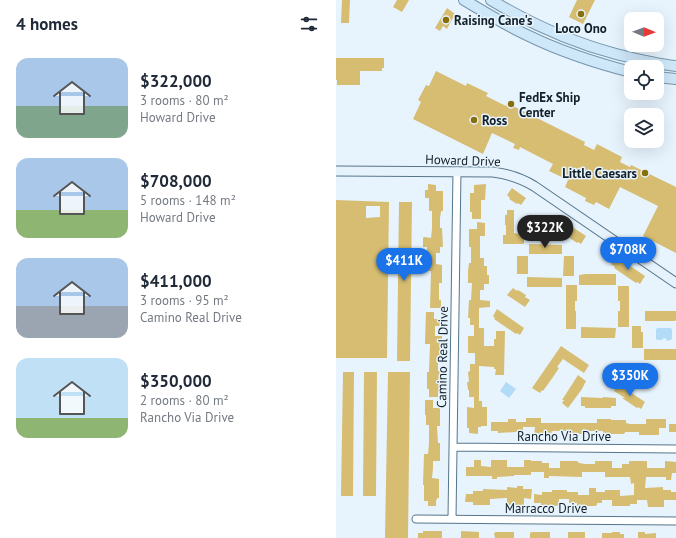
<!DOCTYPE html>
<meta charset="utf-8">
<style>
:root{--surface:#fff;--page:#f6f6f7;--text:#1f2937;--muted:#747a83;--accent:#1a73e8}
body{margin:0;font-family:"PT Sans",sans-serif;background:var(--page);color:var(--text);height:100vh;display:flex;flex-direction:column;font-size:15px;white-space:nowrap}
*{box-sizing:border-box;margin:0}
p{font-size:13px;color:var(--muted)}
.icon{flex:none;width:22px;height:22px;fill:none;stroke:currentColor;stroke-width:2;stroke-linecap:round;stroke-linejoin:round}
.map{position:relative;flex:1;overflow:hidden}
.details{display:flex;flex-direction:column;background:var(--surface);width:336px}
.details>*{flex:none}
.needle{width:26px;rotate:91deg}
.tools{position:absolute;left:288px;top:12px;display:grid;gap:8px}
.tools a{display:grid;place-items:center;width:40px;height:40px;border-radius:8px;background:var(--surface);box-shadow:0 4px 16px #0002;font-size:20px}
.price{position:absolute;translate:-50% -34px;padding:0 9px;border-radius:14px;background:var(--accent);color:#fff;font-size:13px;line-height:26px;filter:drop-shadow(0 1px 2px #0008)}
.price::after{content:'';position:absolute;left:50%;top:24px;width:12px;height:9px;margin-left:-6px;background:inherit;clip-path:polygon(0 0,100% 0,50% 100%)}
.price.active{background:#222;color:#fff}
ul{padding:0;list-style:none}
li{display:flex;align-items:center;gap:12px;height:100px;padding:0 16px}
li span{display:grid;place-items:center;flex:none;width:112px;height:80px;border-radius:12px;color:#555}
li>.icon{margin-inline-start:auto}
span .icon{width:48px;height:48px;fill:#fffc;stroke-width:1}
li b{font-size:17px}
h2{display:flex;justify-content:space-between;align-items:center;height:48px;padding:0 16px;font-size:17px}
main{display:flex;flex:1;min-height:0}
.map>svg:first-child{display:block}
.green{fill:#b2dbf8}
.building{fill:#d6bd72;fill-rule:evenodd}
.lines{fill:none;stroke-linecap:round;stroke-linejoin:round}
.street-casing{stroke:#56758b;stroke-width:9}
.secondary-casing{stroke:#56758b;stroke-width:11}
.primary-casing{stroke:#7897ad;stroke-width:12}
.street{stroke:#fff;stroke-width:7}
.secondary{stroke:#e7f3fc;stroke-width:9}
.primary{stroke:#cee7f9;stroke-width:10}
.poi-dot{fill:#886e0d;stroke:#e7f4fe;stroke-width:1.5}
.labels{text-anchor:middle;stroke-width:3;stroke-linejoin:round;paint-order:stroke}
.poi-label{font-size:13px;font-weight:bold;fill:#131f28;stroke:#e7f4fe;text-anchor:start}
.street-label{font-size:13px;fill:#131f28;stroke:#e7f4fe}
</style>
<main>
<section class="details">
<h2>4 homes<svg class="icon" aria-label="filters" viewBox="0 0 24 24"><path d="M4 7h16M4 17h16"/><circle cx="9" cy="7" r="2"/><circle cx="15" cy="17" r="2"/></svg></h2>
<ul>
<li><span style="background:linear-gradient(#a9c7e8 60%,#7fa58c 0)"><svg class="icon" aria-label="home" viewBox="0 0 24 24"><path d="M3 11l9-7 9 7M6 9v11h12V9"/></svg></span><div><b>$322,000</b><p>3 rooms · 80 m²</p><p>Howard Drive</p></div></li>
<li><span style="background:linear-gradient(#a9c7e8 65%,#8fb573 0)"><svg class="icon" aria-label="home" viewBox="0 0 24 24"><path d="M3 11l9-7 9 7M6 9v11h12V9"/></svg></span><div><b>$708,000</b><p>5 rooms · 148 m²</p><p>Howard Drive</p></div></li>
<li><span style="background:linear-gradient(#a9c7e8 60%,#9aa5b1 0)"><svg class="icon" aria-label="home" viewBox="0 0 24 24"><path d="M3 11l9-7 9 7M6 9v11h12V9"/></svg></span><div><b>$411,000</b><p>3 rooms · 95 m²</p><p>Camino Real Drive</p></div></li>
<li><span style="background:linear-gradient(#bfe0f5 75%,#8fb573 0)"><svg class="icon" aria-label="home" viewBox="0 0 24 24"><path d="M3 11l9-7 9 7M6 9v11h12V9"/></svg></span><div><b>$350,000</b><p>2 rooms · 80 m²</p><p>Rancho Via Drive</p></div></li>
</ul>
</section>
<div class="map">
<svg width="340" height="538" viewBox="0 0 340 538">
<rect width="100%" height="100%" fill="#e7f4fe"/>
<path class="green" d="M322,328h13l1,2v9l-2,1 -3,1 -1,-2 -2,-1 -2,2h-5l-1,-1v-10z
M170,382l10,7 -7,9 -9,-7z"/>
<path class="building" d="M6,0h8l-1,23h-8z
M61,0h12l-7,12 -9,-5z
M241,0h18l-12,24 -14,-7z
M111,8l8,6 -8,15 -4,-3 -3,5 -5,-3z
M321,21h7l-1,14h-6z
M0,58h48v10h-2v3h-22v14h-23v-5h-1z
M100,71l30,15 1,-3 21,10 -2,3 20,10 1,-3 78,39 -1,3 10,5 3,-6 25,13 -2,5 10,5 1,-2 45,22v66l-33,-17 15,-30 -38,-19 -11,22 -13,-7 -2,3 -9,-4 1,-3 -21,-11 3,-7 -19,-9 4,-7 -33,-17 -1,3 -6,-2 2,-4 -23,-11 -9,21 -70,-35 8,-17 -3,-2 8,-15 3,1z
M92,184l8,1v6h7v20h-2v1l-1,6v10h2l1,19h-3v6h-4v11l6,1v18h-3v17h2v8h-11l1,-37h-5v-14h1v-10h-4v-9l1,-1 7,1 1,-10v-17h-3v-13h-4v-8h3z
M150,184l-1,16h-4v19h-9v-7h-2v-19h4v-8z
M176,188l14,10 -5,7 -3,-2 -1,1 -8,-5 1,-1 -3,-3z
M0,200l53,2 -2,156h-51zM30,206h14v11l-14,1z
M63,202h13l-2,159h-13z
M171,210h7v23l5,1v1h5v9h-21v-9h3v-10h-1v-10h2z
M221,217l29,19 -5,8 -3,-2 -1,1 -22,-15 1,-1 -3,-2z
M141,222l8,1v13h-5v22h4v8h3v9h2v9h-5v6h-4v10l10,1v6l-11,1v20h5v18h10v-7h2v-8h9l-1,44h-9l1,-6h-2v-2l-15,-1v35h3v6h5v19h-6v1h-3v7l-9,-1v-5h-2v-21l7,1v-11h-5v-7h-1l-1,-8h2l-1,-10 2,-1v-7h5v-11h-7v-17h6v-11h-4v-7h-2l1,-18h2l1,-17h-4v-12l1,-8h2v-16h-2v-18h8z
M193,244l33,1v9h-33z
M181,256h11v18h-11z
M228,256h10v20h-11z
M281,257l28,19 -5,8 -3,-2 -1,1 -22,-15 1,-1 -4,-3z
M250,274h30v11h-37v-10z
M191,277l35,1v9h-35z
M230,285h11v16h-2v10h1v18h-10z
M282,286h11v41h-11v-16h2v-10h-2z
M177,288l4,3 1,-1 8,5 -1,2 5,3 -5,7 -18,-12z
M161,309l27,19 -4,7 -3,-2 -1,1 -22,-15 1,-1 -2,-2z
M309,311h31v9l-1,1h-30z
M90,312h8v7h8v7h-7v10h7l-1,18h-1v2h-1l-1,6v9h2v19h-1l1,2h-2v5h-9v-8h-2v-17h2l1,-28h-5z
M296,326h9v6h2v16h-11z
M245,327l35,1 -1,10h-34z
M225,346l28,19 -5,8 -21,-14 -6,8 2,1 -6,9 -10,14 -1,-1 -2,3 -8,-5z
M308,349h32v11h-32z
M296,363l3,2 1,-1 8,5 -1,2 3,2 -5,7 -14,-10z
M7,372h11l-1,124h-12z
M28,372h13l-1,124h-13z
M52,372h22l-2,166h-23z
M242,375l8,6 -4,8 -14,19 -6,-5 2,-3h-2z
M282,384l27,18 -4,7 -3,-2 -1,1 -15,-10h3l-11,-7z
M245,397l22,1v-1l13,1v8h-5v2h-26v-2h-4z
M89,400h8v8h7v18h-3l1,17h2v18h-7v7l-1,10 7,1v19h-2v2h-1v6h-8v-5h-4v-16h-1l1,-31h4l1,-11v-18h-3v-10h-1z
M190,418h15v5h56v-4h14v1h15v3l4,1h16v-5h20v9h-7v7h-20v-3h-14v1l-2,1h-20v-3h-14v1h-2v2h-8v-1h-10v-2h-16l-2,1 1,1 -18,1 1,-7h-12v3h-5v2h-2l-18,1v-2h-7v-9h17v-3h8v3h10z
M333,424h7v8h-7z
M138,460h7v6l10,1v-7h16v7h17v-7h7v1h11v2h7v5h11v-7h17l2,2 6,1h10v-3h17v7h10v-4h7v-3h18v7h18v-7l11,1v11h-4l-1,7h-5v-3h-20l-1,11 18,-1v3h8v2h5v8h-12v7h-16l-1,-7h-10v4h-7v2h-18v-6h-10v3h-5v2l-2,1h-18v-3h-8v-4h-10v7l-18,-1v-2h-7v-9l8,1v-3h10v-2h15v2h11v3h11v-7h7v4h9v-2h15v6l14,-1v-12l-3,1 -1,-7h-25v-5h-23v5l-33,-1v2h-5v-6h-13v3h-17v1l-17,1v2h-5v-3h-26v-9h8z
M181,486h6v3h9l-1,10 -7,-1v7h-17v-7l-17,1v6h-17v-3h-8l1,-8h7v-3h10v-2l24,1v-3l10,1z
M87,531h19v7h-24v-5h5z
M125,531l18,1v6h-18z
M160,532h18v6h-19l-1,-5z
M196,532h18v6h-20v-5z
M232,532h17v6h-17z
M276,532h8v2h4v4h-22v-5h10z
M302,532h7v2l11,-1v5h-18z"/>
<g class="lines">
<g class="street-casing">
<path id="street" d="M117,447l223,2
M80,519l260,2
M116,519l5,-348"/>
</g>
<g class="secondary-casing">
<path id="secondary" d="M0,171l157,1c15,2 28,6 41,14l142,97"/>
</g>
<g class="primary-casing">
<path id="primary" d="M128,0c22,13 43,26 65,36 33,16 67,27 102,36
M155,0c40,24 80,42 125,54 20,5 40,10 60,12
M321,77l19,2"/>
</g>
<use href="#street" class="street"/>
<use href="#secondary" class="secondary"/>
<use href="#primary" class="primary"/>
</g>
<g class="poi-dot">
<circle cx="245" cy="14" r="4"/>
<circle cx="110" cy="20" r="4"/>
<circle cx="175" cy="104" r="4"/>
<circle cx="138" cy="120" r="4"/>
<circle cx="309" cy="173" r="4"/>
</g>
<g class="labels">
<g class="poi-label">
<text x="118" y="25">Raising Cane's</text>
<text x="245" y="33" text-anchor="middle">Loco Ono</text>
<text x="183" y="102">FedEx Ship<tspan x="183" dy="15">Center</tspan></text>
<text x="146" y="125">Ross</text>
<text x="301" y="178" text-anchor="end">Little Caesars</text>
</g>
<g class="street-label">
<text transform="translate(127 160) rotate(2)" y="5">Howard Drive</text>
<text transform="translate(106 357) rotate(-89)" y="5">Camino Real Drive</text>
<text x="228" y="441">Rancho Via Drive</text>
<text x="210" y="513">Marracco Drive</text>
</g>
</g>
</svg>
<div class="tools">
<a><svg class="needle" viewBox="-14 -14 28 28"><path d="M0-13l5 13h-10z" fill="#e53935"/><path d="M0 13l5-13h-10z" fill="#747a83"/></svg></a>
<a><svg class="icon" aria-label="locate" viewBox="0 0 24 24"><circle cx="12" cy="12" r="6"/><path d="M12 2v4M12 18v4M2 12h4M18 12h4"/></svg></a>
<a><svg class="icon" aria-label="layers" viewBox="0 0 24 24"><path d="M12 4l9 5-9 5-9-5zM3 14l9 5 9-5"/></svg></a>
</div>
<b class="price active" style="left:209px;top:249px">$322K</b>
<b class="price" style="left:292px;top:271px">$708K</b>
<b class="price" style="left:68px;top:282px">$411K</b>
<b class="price" style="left:294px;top:397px">$350K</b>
</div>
</main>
